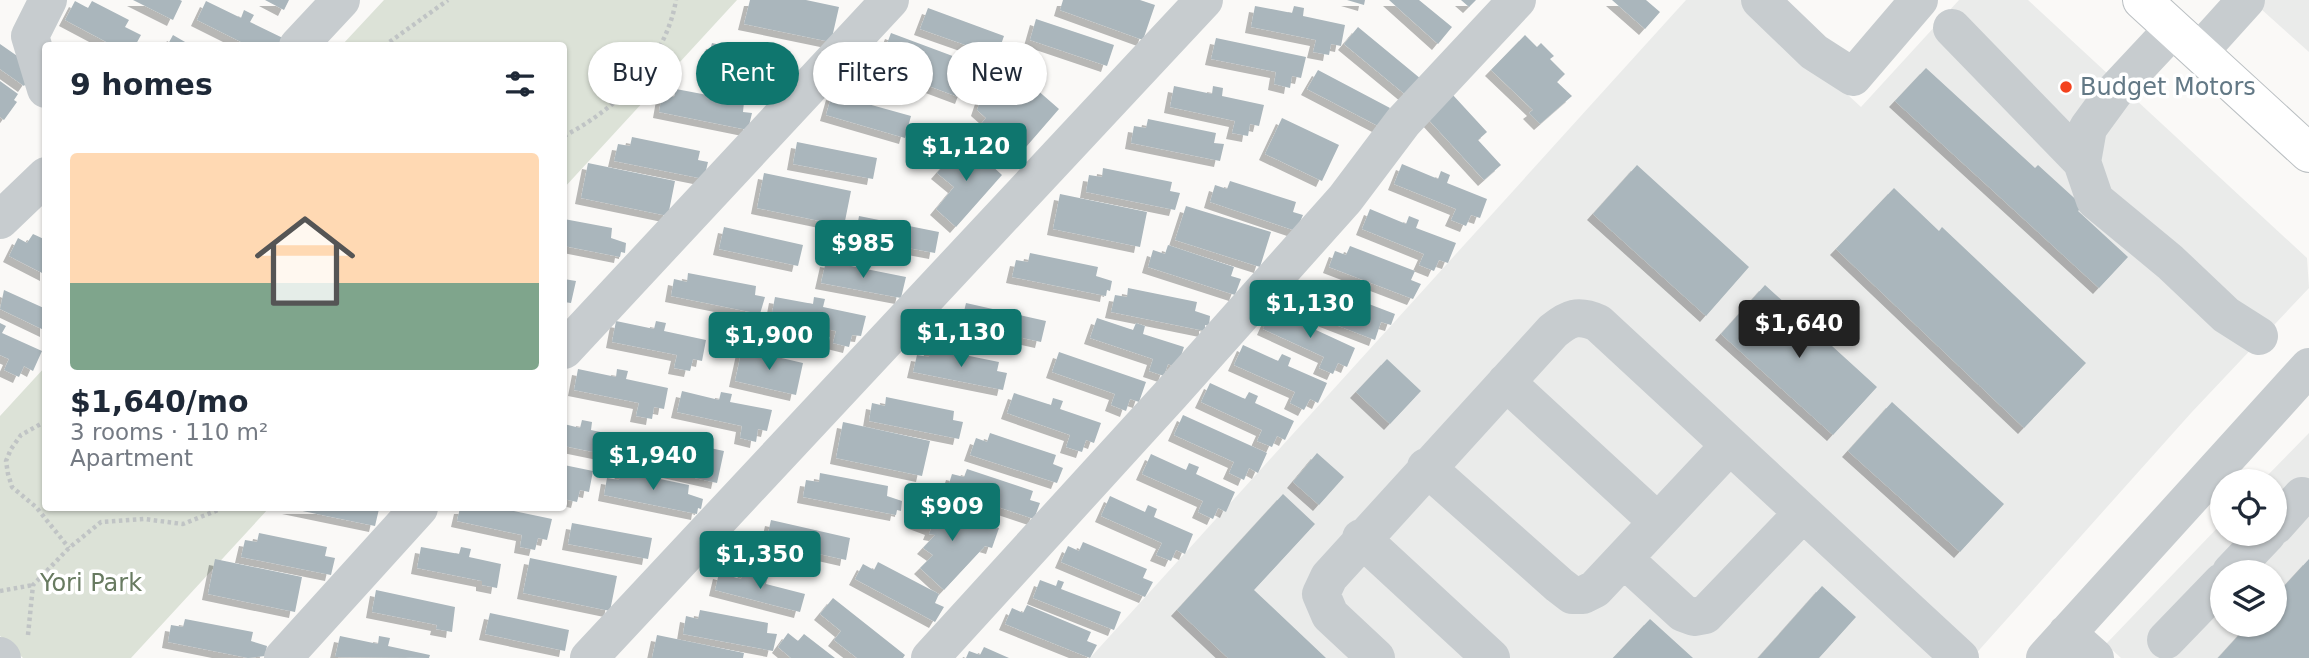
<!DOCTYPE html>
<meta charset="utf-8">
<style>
:root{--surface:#fff;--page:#f2f2f3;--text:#1f2937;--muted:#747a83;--line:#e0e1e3;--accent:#0f766e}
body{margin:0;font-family:"DejaVu Sans",sans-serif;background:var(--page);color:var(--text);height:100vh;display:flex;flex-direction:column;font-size:26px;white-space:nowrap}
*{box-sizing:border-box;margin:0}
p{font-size:23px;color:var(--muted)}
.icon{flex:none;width:38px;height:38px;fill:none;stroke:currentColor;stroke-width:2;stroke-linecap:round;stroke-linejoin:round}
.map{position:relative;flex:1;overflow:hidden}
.details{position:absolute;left:42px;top:42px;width:525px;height:469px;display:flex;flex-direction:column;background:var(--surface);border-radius:7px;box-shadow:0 2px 5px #0004}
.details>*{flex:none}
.hud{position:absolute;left:588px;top:42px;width:665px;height:63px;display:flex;gap:14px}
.fabs{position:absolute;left:2210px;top:469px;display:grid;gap:14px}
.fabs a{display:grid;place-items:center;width:77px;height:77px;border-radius:50%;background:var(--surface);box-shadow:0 2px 5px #0004;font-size:35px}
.price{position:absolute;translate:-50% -60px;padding:0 16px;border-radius:7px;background:var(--accent);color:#fff;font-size:23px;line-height:46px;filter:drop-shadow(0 2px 4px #0008)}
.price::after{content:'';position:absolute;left:50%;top:42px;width:21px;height:16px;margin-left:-10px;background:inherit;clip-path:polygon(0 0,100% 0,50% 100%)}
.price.selected{background:#222;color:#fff}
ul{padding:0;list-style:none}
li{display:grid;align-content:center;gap:14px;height:371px;padding:0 28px}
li+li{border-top:2px solid var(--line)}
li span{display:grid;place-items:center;height:217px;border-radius:7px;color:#555}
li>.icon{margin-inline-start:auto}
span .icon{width:126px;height:126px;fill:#fffc;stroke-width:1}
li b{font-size:30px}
h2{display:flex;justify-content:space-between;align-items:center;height:84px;padding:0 28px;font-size:30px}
.chip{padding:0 24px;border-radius:32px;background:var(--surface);box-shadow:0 2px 5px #0004;font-size:24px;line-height:63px}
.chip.selected{background:var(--accent);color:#fff}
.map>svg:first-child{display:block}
.built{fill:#eaebea;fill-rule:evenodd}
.green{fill:#dce2d7}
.building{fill:#aab6bc;filter:url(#shadow)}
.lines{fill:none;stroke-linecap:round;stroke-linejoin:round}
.major-casing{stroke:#babfc2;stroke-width:40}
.path{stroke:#c0c4c5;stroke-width:4.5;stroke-dasharray:3.5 3.5;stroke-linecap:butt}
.minor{stroke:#c7cccf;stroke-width:38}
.major{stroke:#fff;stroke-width:38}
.poi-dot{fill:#f3421d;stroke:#fff;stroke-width:2.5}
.labels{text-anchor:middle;stroke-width:7;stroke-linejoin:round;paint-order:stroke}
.poi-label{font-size:24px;fill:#627885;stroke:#fff;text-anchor:start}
.park-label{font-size:24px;fill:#687b61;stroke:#fff}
</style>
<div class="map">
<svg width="2309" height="658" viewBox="0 0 2309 658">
<defs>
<filter id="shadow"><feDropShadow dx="-6" dy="6" stdDeviation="0" flood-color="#0004"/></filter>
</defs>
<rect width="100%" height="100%" fill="#faf9f7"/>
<path class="built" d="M1686,0h59l116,107 98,-107h69l279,258 2,30 -118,125 -219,245h-882z
M2251,0h58v52z
M2309,433v225h-188l-15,-14 116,-121v11h53v-53h-13zM2222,572h53v53h-53z"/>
<path class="green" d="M384,0h353l-173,188v-142l-222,-1z
M45,367l1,141h223l-138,150h-108l-23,-22v-220z"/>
<path class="building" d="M133,0h47l2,1 -9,19z
M265,0h24l-5,10z
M750,0h56l33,7 -8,35 -87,-18z
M1063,0h77l15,5 -12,35 -83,-30z
M1347,0h18l-1,5z
M1389,0h30l33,27 -14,17z
M1461,0h15l-7,7z
M1612,0h34l14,12 -15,17z
M75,1l13,7 4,-7 37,19 -4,7 16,8 -6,11h-21l-49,-26z
M206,1l35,17 3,-8 10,5 -4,7 39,19 -3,5h-37l-52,-26z
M1255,6l37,7 2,-7 10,2 -1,8 42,9 -4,21 -10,-2 -2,11 -16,-3 3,-12 -65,-13z
M928,8l76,28 -7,20 -77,-27z
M1036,19l78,26 -7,21 -77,-26z
M1358,27l63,52 -14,17 -63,-52z
M891,33l83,31 -13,34 -83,-31z
M173,35l19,11h-25z
M1525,35l12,12 4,-4 13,13 -4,3 15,15 -8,8 15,14 -32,28 -11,-11 4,-3 -42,-40z
M1216,38l90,19 -5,21 -9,-2 -2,12 -16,-4 2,-12 -65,-13z
M712,43l79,18 -5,22 -80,-18z
M0,44l36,25 -12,17 -24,-17z
M1005,62l54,47 -46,53 -37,-32 10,-12 -9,-8 8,-24z
M1926,68l109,100 3,-3 45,41 -5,5 50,46 -29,31 -204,-187z
M1318,70l72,38 -10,19 -73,-38z
M0,81l18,13 -4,6 3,2 -13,18 -4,-3z
M1174,86l38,8 1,-8 10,2 -1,8 42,9 -5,21 -9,-2 -2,12 -16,-3 3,-12 -65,-14z
M676,89l68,13 -1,10 9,1 -4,17 -89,-18 3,-17 12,2z
M832,94l79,22 -6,22 -79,-23z
M1452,94l35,38 -9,8 23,25 -17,15 -57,-62z
M1282,118l57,27 -17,36 -57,-27z
M1148,119l68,14 -2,10 10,1 -4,17 -89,-18 3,-17 12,2z
M632,137l68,14 -2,9 10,2 -4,17 -90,-18 4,-17 12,2z
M965,141l37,34 -46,52 -20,-18 18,-22 -17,-14z
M797,142l80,16 -4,21 -80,-15z
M588,163l87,18 -7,35 -87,-18z
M1402,164l36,15 3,-8 9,4 -3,8 40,16 -7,19 -9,-3 -5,11 -15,-6 5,-11 -62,-25z
M1637,165l112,102 -43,49 -113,-102z
M1103,168l69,14 -2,9 10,2 -5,17 -89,-18 3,-17 13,2z
M764,173l87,18 -7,35 -87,-18z
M1230,181l66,21 -3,10 10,3 -7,16 -86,-29 5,-17 12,4z
M1894,188l45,43 3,-4 144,136 -62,65 -188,-179z
M1060,194l87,18 -7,35 -87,-18z
M1186,206l85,26 -11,35 -85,-27z
M1370,209l36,15 3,-8 10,4 -3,8 40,15 -8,20 -9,-3 -5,11 -15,-6 5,-11 -62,-25z
M859,216l80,16 -4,21 -80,-15z
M564,219l48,9 -1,10 15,5 -1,10 -4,-1 -1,5 -56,-11z
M724,227l79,18 -5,21 -79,-17z
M33,234l13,6v35l-37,-19 9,-18 9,5z
M1168,245l66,22 -3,9 10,3 -6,16 -87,-28 5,-17 12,4z
M1350,246l65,25 -4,9 10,4 -8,15 -84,-32 6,-16 11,4z
M1030,253l68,14 -2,9 16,5 -2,10 -3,-1 -1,6 -94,-19 4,-17 12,2z
M826,261l80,16 -5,21 -80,-15z
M688,273l68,13 -1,9 10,2 -5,17 -89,-18 3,-17 13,3z
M564,279l12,2 -5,22 -7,-1z
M1320,281l9,3 -2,4 68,26 -4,11 -10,-3 -6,18 -75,-29 11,-28 7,2z
M1765,285l112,102 -44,48 -112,-101z
M1128,288l69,14 -2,9 15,5 -1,10 -4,-1v6l-94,-19 4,-17 12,2z
M4,290l42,19v22l-46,-22z
M775,297l38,7 1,-7 11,2 -2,8 43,9 -5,20 -9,-1 -3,12 -16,-4 3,-12 -65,-13z
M966,303l80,18 -5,21 -80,-18z
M1272,309l35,16 3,-7 10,5 -4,7 39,18 -8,19 -9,-4 -5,11 -14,-6 5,-11 -61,-28z
M1097,318l36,12 3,-7 9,3 -2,8 41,13 -7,21 -9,-4 -4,12 -15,-5 4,-12 -63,-21z
M616,321l38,8 2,-8 10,2 -2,8 42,9 -4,21 -9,-2 -3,12 -16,-3 3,-13 -65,-13z
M0,323l6,3 -4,7 40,18 -9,20 -9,-5 -5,11 -15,-7 5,-11 -9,-4z
M1243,345l35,16 4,-7 9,4 -3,8 39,17 -9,20 -8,-4 -6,11 -14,-7 5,-11 -61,-27z
M930,348l69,14 -2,9 10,2 -4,17 -90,-18 4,-17 12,2z
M742,349l61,14 -7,32 -61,-14z
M1059,352l87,30 -7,20 -9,-3 -4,12 -15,-6 4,-11 -63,-22z
M1387,359l34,32 -31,33 -34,-32z
M578,369l38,8 1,-8 11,2 -2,8 42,9 -4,21 -10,-2 -2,12 -16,-3 3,-13 -65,-13z
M1210,383l35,16 4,-7 9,4 -3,7 39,18 -9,19 -8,-4 -5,11 -15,-6 5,-11 -61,-28z
M682,391l37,9 2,-8 11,2 -2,8 42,8 -5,21 -9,-2 -2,13 -16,-4 2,-12 -65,-14z
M1014,393l37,12 2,-7 10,3 -3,8 41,14 -7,20 -8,-3 -4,12 -16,-5 4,-12 -63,-22z
M886,397l68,14 -1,9 10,2 -4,17 -90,-18 3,-18 13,3z
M1892,402l112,102 -44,48 -112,-101z
M1183,415l84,38 -9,20 -9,-5 -5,12 -15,-7 5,-11 -60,-27z
M582,420l10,2 -1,8 42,9 -5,21 -9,-2 -3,12 -15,-4 2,-12 -39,-8v-22l16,4z
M843,422l87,19 -8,35 -86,-18z
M990,433l66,22 -3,9 10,4 -6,15 -87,-28 6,-17 11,4z
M663,438l61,13 -7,32 -61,-14z
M1317,453l27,24 -25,28 -26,-23z
M1151,454l35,16 3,-7 10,4 -3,7 39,18 -9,20 -8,-4 -5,11 -15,-7 5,-11 -61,-27z
M564,465l29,6 -4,21 -9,-2 -3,12 -13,-3z
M967,469l66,22 -3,9 10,3 -6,16 -87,-29 5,-16 12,3z
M621,471l68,14 -1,9 15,5 -2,10 -3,-1 -1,6 -93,-19 3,-17 12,2z
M820,473l68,13 -1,10 15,5 -1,10 -4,-1 -1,5 -93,-18 3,-17 13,2z
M1283,494l32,30 -61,66 72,68h-98l-51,-48z
M1110,496l35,16 3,-7 9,4 -3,8 39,17 -8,20 -9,-4 -5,11 -15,-6 6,-12 -61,-27z
M921,503l78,25 -7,20 -7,-2 -41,44 -24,-22 13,-13 -10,-7 12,-13 -6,-1 2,-5 -16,-6z
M288,508h82l9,1 -4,17z
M460,508h50l-1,2 43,9 -5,21 -9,-2 -3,12 -15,-3 2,-12 -65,-14z
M771,520l79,18 -4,22 -80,-18z
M572,523l80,15 -4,21 -80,-15z
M259,533l68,14 -2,9 10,2 -4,17 -90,-18 4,-17 12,2z
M1083,542l64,27 -4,9 10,4 -8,15 -84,-35 7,-16 11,5z
M421,547l38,7 2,-7 10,2 -2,8 32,7 -4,24 -15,-3v-4l-65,-13z
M530,558l87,18 -7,35 -87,-18z
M215,559l87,18 -7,35 -87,-18z
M2309,559v99h-91l30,-33h27v-29z
M878,562l61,32 -4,9 9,4 -9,15 -80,-43 8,-15 11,6z
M744,570l24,6 -2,8 39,10 -5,18 -85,-22 4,-17 22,6z
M1040,580l16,6 2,-6 6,2 -3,7 60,23 -7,18 -81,-32z
M1822,586l34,31 -37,41h-61z
M376,590l79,17 -3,25 -16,-3 1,-4 -65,-13z
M833,598l72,57 -2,3h-46l-23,-18 7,-9 -21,-17z
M1027,605l64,27 -4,9 10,4 -7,13 -85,-34 7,-16 11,5z
M700,610l68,13 -1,10 10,1 -4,17 -90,-17 3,-18 12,3z
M490,613l79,17 -4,21 -80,-17z
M185,619l68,13 -2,9 16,5 -2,10 -17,2 -80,-16 3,-17 12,2z
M1650,619l43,39h-80z
M788,633l10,8 6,-7 31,24h-44l-13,-11z
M657,635l87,18 -1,5h-91z
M340,636l38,8 1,-8 11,2 -2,8 42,9 -1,3 -94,-1z
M984,647l25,11h-43l3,-7 11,4z"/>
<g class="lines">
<g class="major-casing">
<path id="major" d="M2142,0l167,153"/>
</g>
<path class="path" d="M384,46l64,-46
M564,136c53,-27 102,-76 112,-136
M46,421l-25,14 -10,14 -5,12 2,13 4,13 24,20 33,41
M0,591l33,-6
M28,635l5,-50 36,-37 32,-26 43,-3 39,5 40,-16"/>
<path class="minor" d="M1760,0l54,52 39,25 66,-77
M1952,28l130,134
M2173,29l-58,62 -27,37 -6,34 13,38 75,62 56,53 33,21
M298,46l43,-46
M2199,52l47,-52
M46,89l-16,-53 18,-36
M0,220l46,-44
M564,350l326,-350
M1506,382l152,140
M1426,467l133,118 13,10h11l12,-6 135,-144
M2275,526l27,-30
M1361,538l130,120
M1624,559l59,54 11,4 11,-2 98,-102
M2231,572l36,-38
M2067,633l28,25
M2166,640l56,-58
M0,656l2,2
M283,658l136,-150
M589,658l615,-658
M930,658l241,-264 174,-195 58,-77 114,-122
M1376,658l-46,-43 -9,-21 8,-17 224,-246c16,-13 25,-17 45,-8l362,335
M2045,658l264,-291"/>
<use href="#major" class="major"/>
</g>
<circle class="poi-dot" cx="2066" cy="87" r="7"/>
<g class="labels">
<g class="poi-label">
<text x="2080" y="95">Budget Motors</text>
</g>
<g class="park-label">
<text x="91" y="591">Yori Park</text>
</g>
</g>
</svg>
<div class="fabs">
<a><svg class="icon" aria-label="locate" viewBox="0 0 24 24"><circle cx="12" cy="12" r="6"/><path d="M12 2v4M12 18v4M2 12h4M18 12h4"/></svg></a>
<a><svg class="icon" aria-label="layers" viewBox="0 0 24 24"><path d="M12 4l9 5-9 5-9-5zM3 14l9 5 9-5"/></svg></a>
</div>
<b class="price" style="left:966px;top:183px">$1,120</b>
<b class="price" style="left:863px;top:280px">$985</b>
<b class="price" style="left:1310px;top:340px">$1,130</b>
<b class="price selected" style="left:1799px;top:360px">$1,640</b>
<b class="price" style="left:961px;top:369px">$1,130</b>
<b class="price" style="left:769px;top:372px">$1,900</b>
<b class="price" style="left:653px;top:492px">$1,940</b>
<b class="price" style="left:952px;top:543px">$909</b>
<b class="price" style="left:760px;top:591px">$1,350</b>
<div class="hud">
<a class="chip">Buy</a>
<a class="chip selected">Rent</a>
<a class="chip">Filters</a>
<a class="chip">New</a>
</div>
<section class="details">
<h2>9 homes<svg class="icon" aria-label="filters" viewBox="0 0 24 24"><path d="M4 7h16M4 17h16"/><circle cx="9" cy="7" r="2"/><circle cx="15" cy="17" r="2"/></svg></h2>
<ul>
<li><span style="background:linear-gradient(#ffd9b3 60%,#7fa58c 0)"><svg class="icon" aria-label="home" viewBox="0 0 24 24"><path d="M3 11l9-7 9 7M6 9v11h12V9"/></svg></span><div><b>$1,640/mo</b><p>3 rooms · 110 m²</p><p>Apartment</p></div></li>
</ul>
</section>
</div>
